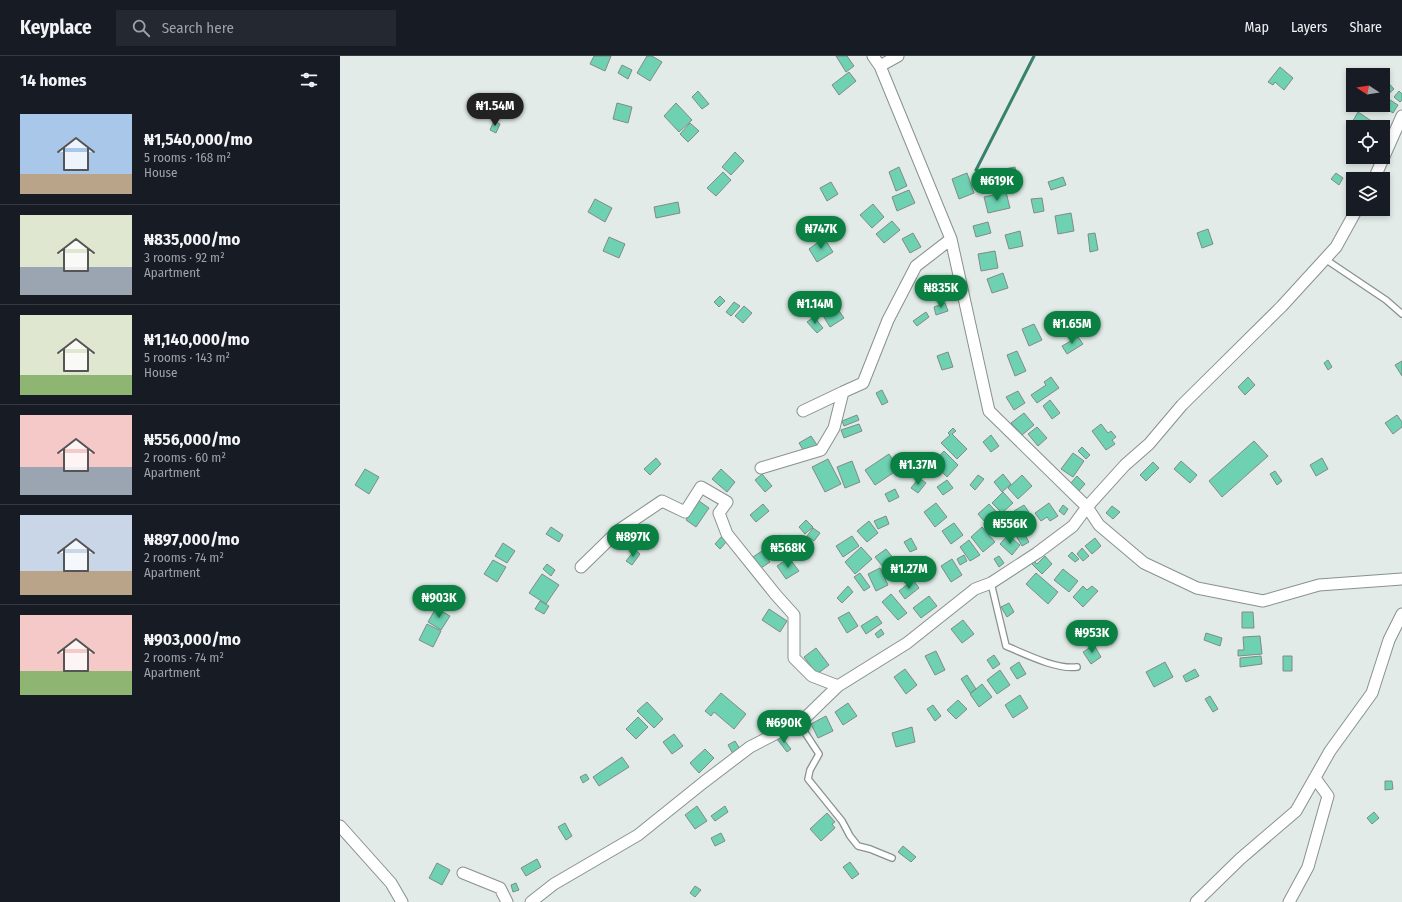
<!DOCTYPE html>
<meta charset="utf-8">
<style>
:root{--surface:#171b24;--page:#242831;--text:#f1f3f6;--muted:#9ea1a6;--line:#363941;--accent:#0b8043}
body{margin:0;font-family:"Fira Sans Condensed",sans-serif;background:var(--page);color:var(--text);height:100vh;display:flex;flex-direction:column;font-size:15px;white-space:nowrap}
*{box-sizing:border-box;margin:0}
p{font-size:13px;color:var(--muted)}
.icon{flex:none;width:22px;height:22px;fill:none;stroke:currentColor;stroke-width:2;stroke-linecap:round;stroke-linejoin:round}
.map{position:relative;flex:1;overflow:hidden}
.side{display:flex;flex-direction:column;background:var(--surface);width:340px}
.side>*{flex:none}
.needle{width:26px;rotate:282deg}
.controls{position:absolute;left:1006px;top:12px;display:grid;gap:8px}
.controls a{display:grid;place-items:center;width:44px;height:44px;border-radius:0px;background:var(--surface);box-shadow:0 2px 6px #0003;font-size:20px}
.price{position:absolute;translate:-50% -34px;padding:0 9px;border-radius:14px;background:var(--accent);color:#fff;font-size:13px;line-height:26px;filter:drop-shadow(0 1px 2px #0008)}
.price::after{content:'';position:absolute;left:50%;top:24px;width:12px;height:9px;margin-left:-6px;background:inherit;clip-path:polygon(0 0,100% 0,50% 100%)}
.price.on{background:#222;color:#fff}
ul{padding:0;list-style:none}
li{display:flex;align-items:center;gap:12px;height:100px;padding:0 20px}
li+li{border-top:1px solid var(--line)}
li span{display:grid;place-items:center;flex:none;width:112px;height:80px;border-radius:0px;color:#555}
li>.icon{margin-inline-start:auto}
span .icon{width:48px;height:48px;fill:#fffc;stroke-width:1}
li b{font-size:17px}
h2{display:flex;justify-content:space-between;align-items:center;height:48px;padding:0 20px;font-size:17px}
header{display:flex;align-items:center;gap:24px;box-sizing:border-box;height:56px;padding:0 20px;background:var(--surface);border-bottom:1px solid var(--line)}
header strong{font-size:19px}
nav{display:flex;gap:22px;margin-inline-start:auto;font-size:14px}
.search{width:280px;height:36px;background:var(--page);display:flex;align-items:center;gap:10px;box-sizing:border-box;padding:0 14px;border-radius:0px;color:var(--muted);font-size:15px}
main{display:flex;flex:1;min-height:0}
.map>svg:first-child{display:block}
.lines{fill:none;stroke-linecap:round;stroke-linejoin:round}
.stream{stroke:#39816c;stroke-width:3}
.building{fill:#6ed1b2;stroke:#828a87}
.service-casing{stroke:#88918e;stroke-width:8}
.minor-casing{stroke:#88918e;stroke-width:13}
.service{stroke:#fff;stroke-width:5.5}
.minor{stroke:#fff;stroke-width:11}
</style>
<header>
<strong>Keyplace</strong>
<div class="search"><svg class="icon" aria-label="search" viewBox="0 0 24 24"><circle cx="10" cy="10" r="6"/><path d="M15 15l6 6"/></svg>Search here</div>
<nav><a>Map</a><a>Layers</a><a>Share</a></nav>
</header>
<main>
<section class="side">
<h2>14 homes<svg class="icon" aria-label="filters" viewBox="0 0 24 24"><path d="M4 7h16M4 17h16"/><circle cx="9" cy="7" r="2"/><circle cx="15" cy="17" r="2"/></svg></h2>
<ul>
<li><span style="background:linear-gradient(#a9c7e8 75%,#b9a48a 0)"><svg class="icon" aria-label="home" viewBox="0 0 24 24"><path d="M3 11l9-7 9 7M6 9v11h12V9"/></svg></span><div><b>₦1,540,000/mo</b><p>5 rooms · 168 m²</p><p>House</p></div></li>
<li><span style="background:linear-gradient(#dfe7d0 65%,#9aa5b1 0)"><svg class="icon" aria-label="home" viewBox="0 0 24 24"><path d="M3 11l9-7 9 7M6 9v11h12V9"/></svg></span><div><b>₦835,000/mo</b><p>3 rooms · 92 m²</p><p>Apartment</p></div></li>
<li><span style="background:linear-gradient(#dfe7d0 75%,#8fb573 0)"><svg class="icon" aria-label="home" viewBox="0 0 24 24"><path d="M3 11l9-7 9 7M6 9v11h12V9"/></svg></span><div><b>₦1,140,000/mo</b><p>5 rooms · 143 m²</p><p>House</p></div></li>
<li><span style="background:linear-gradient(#f6c9c9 65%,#9aa5b1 0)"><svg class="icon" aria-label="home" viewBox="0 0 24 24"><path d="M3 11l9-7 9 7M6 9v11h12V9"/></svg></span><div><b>₦556,000/mo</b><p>2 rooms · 60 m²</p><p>Apartment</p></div></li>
<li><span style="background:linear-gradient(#c9d6e8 70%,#b9a48a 0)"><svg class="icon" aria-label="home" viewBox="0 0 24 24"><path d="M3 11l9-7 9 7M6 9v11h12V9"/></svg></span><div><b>₦897,000/mo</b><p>2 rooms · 74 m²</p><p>Apartment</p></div></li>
<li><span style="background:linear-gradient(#f6c9c9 70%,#8fb573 0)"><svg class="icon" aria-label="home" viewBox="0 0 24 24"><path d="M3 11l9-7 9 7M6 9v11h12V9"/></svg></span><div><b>₦903,000/mo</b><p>2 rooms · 74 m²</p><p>Apartment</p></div></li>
</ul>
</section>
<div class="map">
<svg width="1062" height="846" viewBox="0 0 1062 846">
<rect width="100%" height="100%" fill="#e2ebe7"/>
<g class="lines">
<path class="stream" d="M636,114l58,-114"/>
</g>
<path class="building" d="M254,0h17l-6,15 -15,-7z
M307,0h5l10,6 -12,19 -13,-8z
M496,0h11l7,10 -8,6z
M282,9l10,5 -4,9 -10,-6z
M940,11l13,11 -9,12 -9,-8 -2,3 -5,-3z
M509,16l7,9 -17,14 -7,-10z
M1043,21l11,12 -11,10z
M358,35l11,13 -7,5 -10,-12z
M1059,35l3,3v6l-2,2 -6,-5z
M1050,44l8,5 -5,8 -8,-5z
M277,47l15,4 -4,16 -15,-4z
M336,47l16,17 -13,12 -15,-16z
M1018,56l18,12 -1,3 -22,1 -3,-2z
M154,65l6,3 -4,9 -6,-3z
M350,67l9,8 -11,11 -8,-8z
M395,96l9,9 -13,14 -9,-8z
M559,111l8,19 -11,5 -7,-19z
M675,111l3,19 -14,3 -4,-19z
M383,116l8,8 -15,16 -9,-8z
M627,117l7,20 -15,6 -7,-20z
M996,117l7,5 -4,7 -8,-6z
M651,119l4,15 -11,3 -4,-14z
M723,121l3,8 -15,5 -3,-8z
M491,126l7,12 -11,7 -7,-13z
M569,134l6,13 -18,8 -5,-14z
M666,136l4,16 -22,5 -4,-16z
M702,142l2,13 -10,2 -3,-14z
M255,143l17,9 -7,14 -17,-10z
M338,146l2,11 -24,5 -2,-11z
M533,148l11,13 -12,11 -12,-13z
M731,157l3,18 -16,3 -3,-18z
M552,165l8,9 -16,13 -8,-9z
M648,166l3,11 -15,4 -3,-11z
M868,173l5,15 -11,4 -5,-15z
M680,175l3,15 -14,3 -4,-14z
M573,177l8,14 -11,6 -8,-14z
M755,177l3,17 -8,2 -2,-18z
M269,181l16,7 -6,14 -16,-7z
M484,182l9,14 -16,10 -8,-13z
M655,195l3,17 -17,3 -3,-17z
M663,217l5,15 -16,5 -5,-14z
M592,220l4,17 -12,3 -5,-16z
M380,240l5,5 -6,6 -5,-5z
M394,246l6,4 -9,10 -5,-4z
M605,247l3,8 -12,4 -2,-8z
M495,249l9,13 -14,9 -8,-13z
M404,250l8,7 -9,10 -8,-7z
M586,256l3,5 -12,9 -4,-5z
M474,261l9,11 -6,5 -10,-11z
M694,268l8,16 -13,6 -7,-17z
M738,281l5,7 -16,10 -5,-8z
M677,295l9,20 -11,5 -8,-21z
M608,296l5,15 -11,3 -5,-14z
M988,304l4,7 -4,3 -4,-7z
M1062,305v15l-7,-11z
M711,321l8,11 -22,15 -6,-8 15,-10 -2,-3z
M908,321l7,8 -10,10 -7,-8z
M542,334l6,12 -6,3 -6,-12z
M678,335l7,12 -11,7 -8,-13z
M710,344l10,13 -8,6 -9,-13z
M684,357l10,12 -12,10 -11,-12z
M517,359l2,5 -15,6 -2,-5z
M1057,359l5,7v5l-9,7 -8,-11z
M519,368l3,7 -18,7 -3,-8z
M761,368l7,9 3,-2 5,6 -4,3 3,4 -9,6 -14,-19z
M697,371l10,11 -9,8 -10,-12z
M613,372l3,3 -4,3 15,15 -10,10 -16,-16 9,-8 -2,-2z
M651,379l8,11 -8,6 -8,-10z
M471,380l6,9 -12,8 -6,-10z
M914,385l14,15 -46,41 -13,-16z
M742,391l8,8 -4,4 -8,-8z
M604,395l14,14 -11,12 -14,-14z
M733,397l11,8 -11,16 -12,-8z
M549,398l10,15 -24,16 -10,-15z
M316,402l5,6 -11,11 -6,-6z
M982,402l6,11 -12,7 -6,-11z
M488,403l13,25 -16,8 -13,-25z
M512,405l8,21 -15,6 -8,-21z
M841,405l16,14 -7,8 -16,-14z
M813,406l6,6 -13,13 -6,-6z
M25,413l14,8 -10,17 -14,-9z
M381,413l14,13 -8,10 -15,-13z
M935,415l7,10 -5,4 -7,-11z
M422,418l10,12 -7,6 -10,-12z
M663,418l8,10 -9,8 -8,-10z
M638,419l6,4 -9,11 -5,-5z
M682,419l10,11 -14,13 -10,-11z
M737,420l8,8 -7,8 -8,-8z
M579,422l7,5 -8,10 -7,-5z
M607,424l6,8 -10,7 -6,-8z
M555,433l4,8 -10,5 -4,-8z
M663,436l10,11 -11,10 -10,-10z
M359,445l10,7 -13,19 -10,-7z
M596,447l11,14 -12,10 -11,-15z
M709,447l9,13 -8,5 -3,-4 -6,4 -6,-8z
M423,448l6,7 -13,11 -6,-7z
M649,448l14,15 -12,10 -13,-15z
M684,449l5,7 -9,7 -6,-8z
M723,449l5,4 -4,6 -5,-4z
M772,450l8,6 -7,7 -7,-6z
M546,460l3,8 -11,5 -4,-8z
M466,464l7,7 -8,7 -6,-7z
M529,465l9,12 -11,9 -10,-11z
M614,467l9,12 -12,9 -9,-13z
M211,471l12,8 -4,7 -13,-8z
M642,471l13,15 -12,10 -12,-15z
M473,472l7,5 -6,8 -7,-5z
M682,474l7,12 -7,4 -7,-12z
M383,479l5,5 -8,9 -5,-5z
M440,479l6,9 -15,11 -7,-9z
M668,479l12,10 -8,10 -12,-11z
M512,480l7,10 -16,11 -7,-11z
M459,481l9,9 -10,10 -9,-9z
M571,482l6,11 -7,3 -6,-10z
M755,482l6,8 -9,8 -7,-8z
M629,484l11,15 -10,6 -10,-14z
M163,487l12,8 -8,12 -12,-7z
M521,491l11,12 -17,15 -10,-12z
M742,492l7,8 -6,5 -6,-7z
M546,493l8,10 -11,8 -8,-10z
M295,494l5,4 -8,11 -6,-4z
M422,495l8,11 -9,6 -8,-11z
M732,496l7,7 -4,3 -7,-6z
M624,499l3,6 -7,4 -3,-6z
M586,500l3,6 -11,7 -3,-6z
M659,500l5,7 -5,4 -5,-8z
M705,500l7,8 -10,10 -12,-12 3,-2 4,4z
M449,502l10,13 -13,8 -9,-13z
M612,503l10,16 -11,7 -10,-16z
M153,504l13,7 -9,15 -13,-8z
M207,508l8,6 -4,6 -8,-7z
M567,508l8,10 -10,9 -8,-9z
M540,512l8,17 -12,6 -8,-17z
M723,513l15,12 -9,11 -15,-12z
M520,517l10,14 -6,4 -10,-14z
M696,517l22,19 -10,12 -22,-20z
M202,518l17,11 -13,19 -17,-11z
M573,524l6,8 -14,11 -6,-8z
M508,530l5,6 -11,11 -5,-5z
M743,530l4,4 5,-4 6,5 -15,16 -10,-10z
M551,538l16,19 -9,7 -16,-18z
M589,540l8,10 -16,12 -8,-10z
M200,545l9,5 -5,8 -9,-5z
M669,547l5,9 -7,5 -6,-10z
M96,552l14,8 -9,14 -13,-8z
M429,553l18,12 -7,11 -18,-12z
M509,556l9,14 -11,7 -9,-15z
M902,556h11l1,16h-12z
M537,560l5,7 -16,11 -5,-8z
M623,564l11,14 -12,9 -11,-14z
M87,568l14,7 -8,16 -14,-7z
M541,573l3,5 -6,4 -3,-4z
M866,577l16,5 -2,8 -16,-6z
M755,578l5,7 -6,3 -4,-7z
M920,580l2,18 -24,2v-6h6l-1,-13z
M754,589l7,12 -10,7 -8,-12z
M476,592l13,17 -12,9 -13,-17z
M596,595l9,19 -10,5 -10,-19z
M654,599l6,9 -7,5 -6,-9z
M921,600l1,8 -22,3v-9z
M943,600h9v15h-9z
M679,606l7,12 -9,5 -7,-11z
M825,606l8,15 -19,10 -8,-15z
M565,613l12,16 -11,9 -12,-17z
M855,613l4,7 -13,6 -3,-6z
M660,614l10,15 -13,9 -10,-14z
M627,619l9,14 -6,4 -9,-14z
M642,628l10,13 -13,10 -9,-13z
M381,637l25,21 -12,15 -20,-17 -3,4 -6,-5z
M680,639l8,13 -15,10 -8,-13z
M870,640l8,13 -5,3 -8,-13z
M618,644l9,9 -11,10 -9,-9z
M307,646l16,17 -9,9 -17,-17z
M508,647l9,13 -14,9 -8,-13z
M593,649l8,11 -6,5 -8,-12z
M486,660l7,15 -15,7 -7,-14z
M298,661l10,10 -12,12 -10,-10z
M572,671l3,15 -19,5 -4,-14z
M334,678l9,12 -11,8 -9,-12z
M441,680l10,13 -4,3 -10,-13z
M395,685l5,8 -7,5 -5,-9z
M365,693l9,9 -15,15 -9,-10z
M282,701l7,10 -30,19 -6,-9z
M246,718l3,5 -6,4 -3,-6z
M1045,725h7l1,8 -8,1z
M357,750l10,15 -12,8 -10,-14z
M385,750l3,6 -13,9 -4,-5z
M1034,756l5,6 -7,6 -5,-6z
M487,757l8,9 -3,2 3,4 -14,13 -11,-12z
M225,767l7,13 -6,4 -8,-13z
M381,777l4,8 -10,5 -4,-8z
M563,790l13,11 -5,5 -13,-10z
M197,803l4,8 -15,9 -5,-8z
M510,806l9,12 -7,5 -9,-12z
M97,807l13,7 -8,15 -13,-7z
M176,827l3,7 -6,2 -2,-7z
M355,830l6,4 -6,7 -5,-4z"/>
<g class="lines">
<g class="service-casing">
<path id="service" d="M985,203l61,41 16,14
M651,527l15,63c19,8 51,24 71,21
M458,666l21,32 -9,16 -2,9 34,42 8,15 8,10 12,3 22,9"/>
</g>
<g class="minor-casing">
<path id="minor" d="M533,0l7,10 71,173 38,172 98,96 12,18 45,38 53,25 66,13 56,-16 83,-6
M540,10l18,-10
M1034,123l28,-63
M463,355l40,-19
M421,412l60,-18 13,-22 9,-36 20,-9 25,-63 28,-54 35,-27
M241,511l38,-37 43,-29 23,11 16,-25 26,15 -8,11 8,21 49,61 18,20v43l18,18 26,10
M0,770l51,57 11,19
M123,817l37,15 7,14
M191,846l23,-18 84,-49 66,-53 46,-35 54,-28 34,-33 69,-43 68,-54 16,-6 46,-30 36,-27 14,-19 38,-42 24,-21 33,-39 100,-99 43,-47 11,-12 21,-38
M856,846l44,-43 56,-48 34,-60 42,-58 17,-53 13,-26
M949,846l19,-35 20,-71 -13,-18"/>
</g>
<use href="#service" class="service"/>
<use href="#minor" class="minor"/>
</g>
</svg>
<div class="controls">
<a><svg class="needle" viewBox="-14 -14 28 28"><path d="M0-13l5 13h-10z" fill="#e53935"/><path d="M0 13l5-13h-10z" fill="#9ea1a6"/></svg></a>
<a><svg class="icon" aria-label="locate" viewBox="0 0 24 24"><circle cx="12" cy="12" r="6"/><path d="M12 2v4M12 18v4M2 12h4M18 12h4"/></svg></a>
<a><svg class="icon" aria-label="layers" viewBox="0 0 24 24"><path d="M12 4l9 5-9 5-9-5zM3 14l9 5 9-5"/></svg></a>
</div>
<b class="price on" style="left:155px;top:71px">₦1.54M</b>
<b class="price" style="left:657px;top:146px">₦619K</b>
<b class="price" style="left:481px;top:194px">₦747K</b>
<b class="price" style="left:601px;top:253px">₦835K</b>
<b class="price" style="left:475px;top:269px">₦1.14M</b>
<b class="price" style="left:732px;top:289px">₦1.65M</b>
<b class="price" style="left:578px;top:430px">₦1.37M</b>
<b class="price" style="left:670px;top:489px">₦556K</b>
<b class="price" style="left:293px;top:502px">₦897K</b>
<b class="price" style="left:448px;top:513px">₦568K</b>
<b class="price" style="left:569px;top:534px">₦1.27M</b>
<b class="price" style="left:99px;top:563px">₦903K</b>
<b class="price" style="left:752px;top:598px">₦953K</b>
<b class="price" style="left:444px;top:688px">₦690K</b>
</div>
</main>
